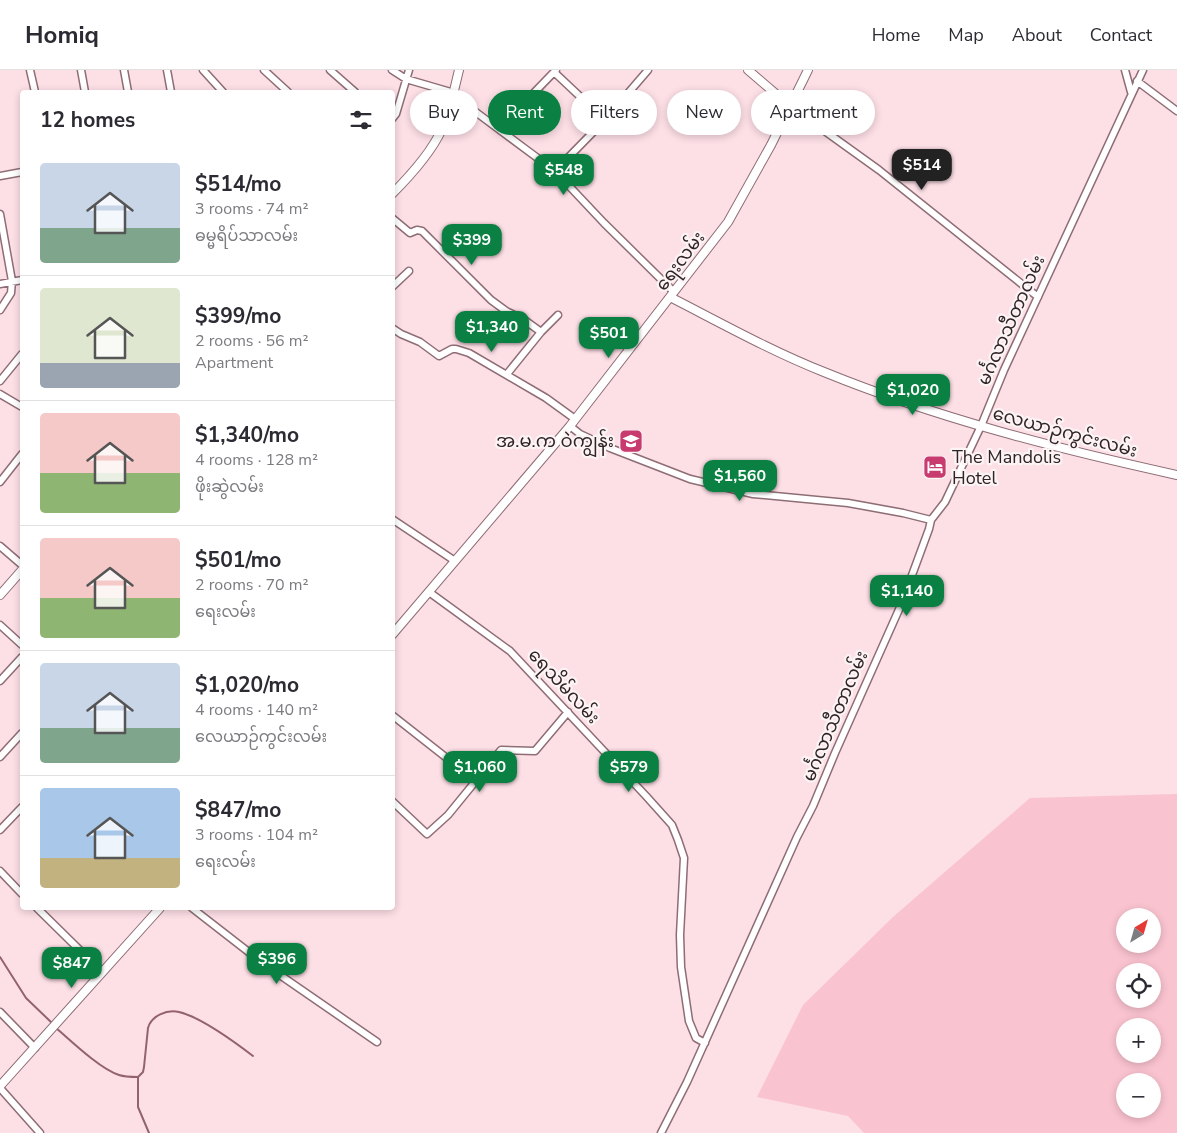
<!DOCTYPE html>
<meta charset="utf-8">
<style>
:root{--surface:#fff;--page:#f7f7f7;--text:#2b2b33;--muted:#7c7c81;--line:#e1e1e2;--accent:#0b8043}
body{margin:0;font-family:"Nunito Sans","Noto Sans Myanmar",sans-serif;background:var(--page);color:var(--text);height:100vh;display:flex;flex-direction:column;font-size:19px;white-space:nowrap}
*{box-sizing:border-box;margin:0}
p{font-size:16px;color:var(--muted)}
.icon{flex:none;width:28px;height:28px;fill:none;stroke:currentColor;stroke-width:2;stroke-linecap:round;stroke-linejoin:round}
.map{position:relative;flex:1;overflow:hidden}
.drawer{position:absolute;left:20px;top:20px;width:375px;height:820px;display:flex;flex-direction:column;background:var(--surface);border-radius:5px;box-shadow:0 2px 8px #0003}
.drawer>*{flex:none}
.banner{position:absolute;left:410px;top:20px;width:475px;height:45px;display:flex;gap:10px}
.needle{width:32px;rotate:37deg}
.controls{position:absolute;left:1116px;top:838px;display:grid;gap:10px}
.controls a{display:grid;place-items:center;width:45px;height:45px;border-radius:50%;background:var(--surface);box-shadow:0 2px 8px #0003;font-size:25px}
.price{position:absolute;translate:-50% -42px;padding:0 11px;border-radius:10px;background:var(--accent);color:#fff;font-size:16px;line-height:32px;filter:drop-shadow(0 1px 2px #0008)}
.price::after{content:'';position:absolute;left:50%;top:30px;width:15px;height:11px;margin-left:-8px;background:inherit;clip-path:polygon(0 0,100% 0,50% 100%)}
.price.selected{background:#222;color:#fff}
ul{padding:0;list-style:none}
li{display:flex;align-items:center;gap:15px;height:125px;padding:0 20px}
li+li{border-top:1px solid var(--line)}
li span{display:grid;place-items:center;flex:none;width:140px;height:100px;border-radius:5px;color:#555}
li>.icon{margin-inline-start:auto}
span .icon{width:60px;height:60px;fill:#fffc;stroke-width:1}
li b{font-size:21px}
h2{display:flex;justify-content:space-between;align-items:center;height:60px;padding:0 20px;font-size:21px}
.tag{padding:0 18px;border-radius:22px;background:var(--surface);box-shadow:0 2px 8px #0003;font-size:18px;line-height:45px}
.tag.selected{background:var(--accent);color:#fff}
header{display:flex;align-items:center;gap:30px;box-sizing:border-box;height:70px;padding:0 25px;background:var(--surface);border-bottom:1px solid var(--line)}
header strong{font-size:24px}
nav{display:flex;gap:28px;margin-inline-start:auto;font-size:18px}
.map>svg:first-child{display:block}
.green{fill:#fac3d0;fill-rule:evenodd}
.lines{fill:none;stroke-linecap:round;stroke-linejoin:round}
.stream{stroke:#92636f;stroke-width:2}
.minor-casing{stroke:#8e6d75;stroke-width:9}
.tertiary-casing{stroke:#8e6d75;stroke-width:10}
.minor{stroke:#fff;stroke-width:6}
.tertiary{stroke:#fff;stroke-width:8}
.labels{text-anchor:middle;stroke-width:4.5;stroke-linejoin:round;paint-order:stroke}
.street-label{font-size:18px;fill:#312326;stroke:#fbf3f4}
.poi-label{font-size:18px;fill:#312326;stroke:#fbf3f4;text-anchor:end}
</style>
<header>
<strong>Homiq</strong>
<nav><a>Home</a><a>Map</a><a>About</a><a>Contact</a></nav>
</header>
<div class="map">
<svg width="1177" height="1063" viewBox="0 0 1177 1063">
<rect width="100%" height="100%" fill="#fddfe6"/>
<path class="green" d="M1177,724v339h-313l-16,-17 -91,-19 46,-92 90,-88 137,-119zM1125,846h27v28h-27zM1125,901h27v28h-27zM1125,956h27v28h-27zM1125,1011h27v28h-27z"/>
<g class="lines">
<path class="stream" d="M0,887l26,41 26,25
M55,957c15,13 45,42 64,48 6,2 13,2 19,2
M149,1063l-11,-26v-30l5,-5 1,-5 4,-39c3,-12 19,-19 31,-16 21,5 57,31 74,44"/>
<g class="minor-casing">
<path id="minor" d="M30,0l5,22
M81,0l4,22
M124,0l4,22
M167,0l4,22
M203,0l20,22
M264,0l24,22
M330,0l25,22
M392,0l14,9 48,14
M1125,0l6,22
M554,2l51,48
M1137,11l40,30
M452,30l21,10 82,61 49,52 70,69
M790,36l89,64 159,127
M392,49l4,-5 13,-44
M501,61l26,-31 29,-30
M555,101l50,-51 43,-50
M0,106l22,-4
M0,144l12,67 -1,12 -11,17
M392,148l18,15 7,-3 5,1 69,69 15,11 17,8 18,13
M0,214l22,-4
M392,217l17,-16
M392,258l9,6 19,8 19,14 13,-7h4l13,4 77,45 29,21
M507,304l34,-42 17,-17
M0,311l22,-27
M0,324l22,13
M570,356l10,8 30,14 80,31 63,15 95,9 55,10 28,7
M0,412l22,-28
M392,449l63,42
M0,476l22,19
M429,522l81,59 136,145 26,29 6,15 6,18 -4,77 1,32 8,54 7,17 9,5
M0,555l22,20
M0,611l22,-24
M392,645l84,66
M0,687l22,-24
M392,731l35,33 21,-19 53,-65 34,1 33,-39
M0,760l22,-23
M0,801l22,23
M37,838l65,64
M192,838l72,56 113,78
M0,942l35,36
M0,1018l40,45
M661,1063l26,-51 110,-245 16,-31 22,-53 66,-148 28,-76 2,-9 14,-18 36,-76 23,-56 139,-300"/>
</g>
<g class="tertiary-casing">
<path id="tertiary" d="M748,0l42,36
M392,124c19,-19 39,-41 50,-65 8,-18 12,-39 17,-59
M670,227c51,26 101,54 154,75 113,46 234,77 353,103
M0,525l22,-25
M392,565l178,-209 158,-204 43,-77 37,-75
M0,1016l160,-178"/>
</g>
<use href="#minor" class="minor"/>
<use href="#tertiary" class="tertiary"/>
</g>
<defs>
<g id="school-square" transform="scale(1.25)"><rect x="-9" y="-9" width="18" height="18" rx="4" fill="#c73b6e" stroke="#fbf3f4"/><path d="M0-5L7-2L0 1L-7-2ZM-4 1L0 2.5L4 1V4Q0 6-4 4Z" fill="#fff"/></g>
<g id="hotel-square" transform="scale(1.25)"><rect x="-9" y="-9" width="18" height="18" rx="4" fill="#c73b6e" stroke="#fbf3f4"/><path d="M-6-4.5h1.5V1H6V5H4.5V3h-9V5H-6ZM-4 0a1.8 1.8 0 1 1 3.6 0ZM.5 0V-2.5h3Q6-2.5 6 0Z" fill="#fff"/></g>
</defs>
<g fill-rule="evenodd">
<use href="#school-square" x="631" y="371"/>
<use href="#hotel-square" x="935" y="397"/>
</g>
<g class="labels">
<g class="street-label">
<text transform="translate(680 191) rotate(-53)" y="6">ရေးလမ်း</text>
<text transform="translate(1011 250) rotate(-66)" y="6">မင်္ဂလာသီတာလမ်း</text>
<text transform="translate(1065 362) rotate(15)" y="6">လေယာဉ်ကွင်းလမ်း</text>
<text transform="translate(564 616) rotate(47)" y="6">ရေသိမ်လမ်း</text>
<text transform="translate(835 646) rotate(-67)" y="6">မင်္ဂလာသီတာလမ်း</text>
</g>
<g class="poi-label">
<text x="614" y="377">အ.မ.က ဝဲကျွန်း</text>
<text x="952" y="393" text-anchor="start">The Mandolis<tspan x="952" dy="21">Hotel</tspan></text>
</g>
</g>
</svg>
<div class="controls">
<a><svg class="needle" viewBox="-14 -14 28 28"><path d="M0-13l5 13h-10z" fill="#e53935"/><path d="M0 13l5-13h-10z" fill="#7c7c81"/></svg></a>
<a><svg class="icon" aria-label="locate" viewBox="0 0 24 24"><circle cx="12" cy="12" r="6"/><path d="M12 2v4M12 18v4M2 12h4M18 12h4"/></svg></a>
<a>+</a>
<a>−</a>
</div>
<b class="price selected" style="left:922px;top:121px">$514</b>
<b class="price" style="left:564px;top:126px">$548</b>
<b class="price" style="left:472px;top:196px">$399</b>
<b class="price" style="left:492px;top:283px">$1,340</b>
<b class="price" style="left:609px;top:289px">$501</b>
<b class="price" style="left:913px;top:346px">$1,020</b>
<b class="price" style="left:740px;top:432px">$1,560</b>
<b class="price" style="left:907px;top:547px">$1,140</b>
<b class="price" style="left:480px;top:723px">$1,060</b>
<b class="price" style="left:629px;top:723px">$579</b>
<b class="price" style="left:277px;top:915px">$396</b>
<b class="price" style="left:72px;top:919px">$847</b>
<div class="banner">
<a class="tag">Buy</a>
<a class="tag selected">Rent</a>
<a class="tag">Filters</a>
<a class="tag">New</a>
<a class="tag">Apartment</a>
</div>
<section class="drawer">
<h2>12 homes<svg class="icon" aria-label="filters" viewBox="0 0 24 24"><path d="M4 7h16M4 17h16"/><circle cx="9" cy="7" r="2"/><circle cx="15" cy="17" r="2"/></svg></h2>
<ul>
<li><span style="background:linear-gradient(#c9d6e8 65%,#7fa58c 0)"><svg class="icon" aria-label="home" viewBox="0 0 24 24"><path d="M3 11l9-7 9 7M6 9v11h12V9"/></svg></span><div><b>$514/mo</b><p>3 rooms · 74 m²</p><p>ဓမ္မရိပ်သာလမ်း</p></div></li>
<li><span style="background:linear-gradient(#dfe7d0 75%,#9aa5b1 0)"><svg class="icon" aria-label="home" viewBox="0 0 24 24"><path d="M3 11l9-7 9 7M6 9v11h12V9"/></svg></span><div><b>$399/mo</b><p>2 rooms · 56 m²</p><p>Apartment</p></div></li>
<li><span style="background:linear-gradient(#f6c9c9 60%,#8fb573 0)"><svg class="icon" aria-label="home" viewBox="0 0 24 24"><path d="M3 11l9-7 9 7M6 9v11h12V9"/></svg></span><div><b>$1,340/mo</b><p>4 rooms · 128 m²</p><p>ဖိုးဆွဲလမ်း</p></div></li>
<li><span style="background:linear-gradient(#f6c9c9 60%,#8fb573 0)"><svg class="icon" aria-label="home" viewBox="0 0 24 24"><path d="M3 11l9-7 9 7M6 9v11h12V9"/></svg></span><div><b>$501/mo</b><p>2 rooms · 70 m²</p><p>ရေးလမ်း</p></div></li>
<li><span style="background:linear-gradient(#c9d6e8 65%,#7fa58c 0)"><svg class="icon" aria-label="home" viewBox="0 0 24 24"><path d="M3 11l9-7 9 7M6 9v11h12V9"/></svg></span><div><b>$1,020/mo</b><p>4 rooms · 140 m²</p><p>လေယာဉ်ကွင်းလမ်း</p></div></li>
<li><span style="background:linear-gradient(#a9c7e8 70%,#c2b280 0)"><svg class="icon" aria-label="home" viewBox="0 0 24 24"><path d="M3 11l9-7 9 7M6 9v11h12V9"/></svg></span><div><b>$847/mo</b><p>3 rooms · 104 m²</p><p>ရေးလမ်း</p></div></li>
</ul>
</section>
</div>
